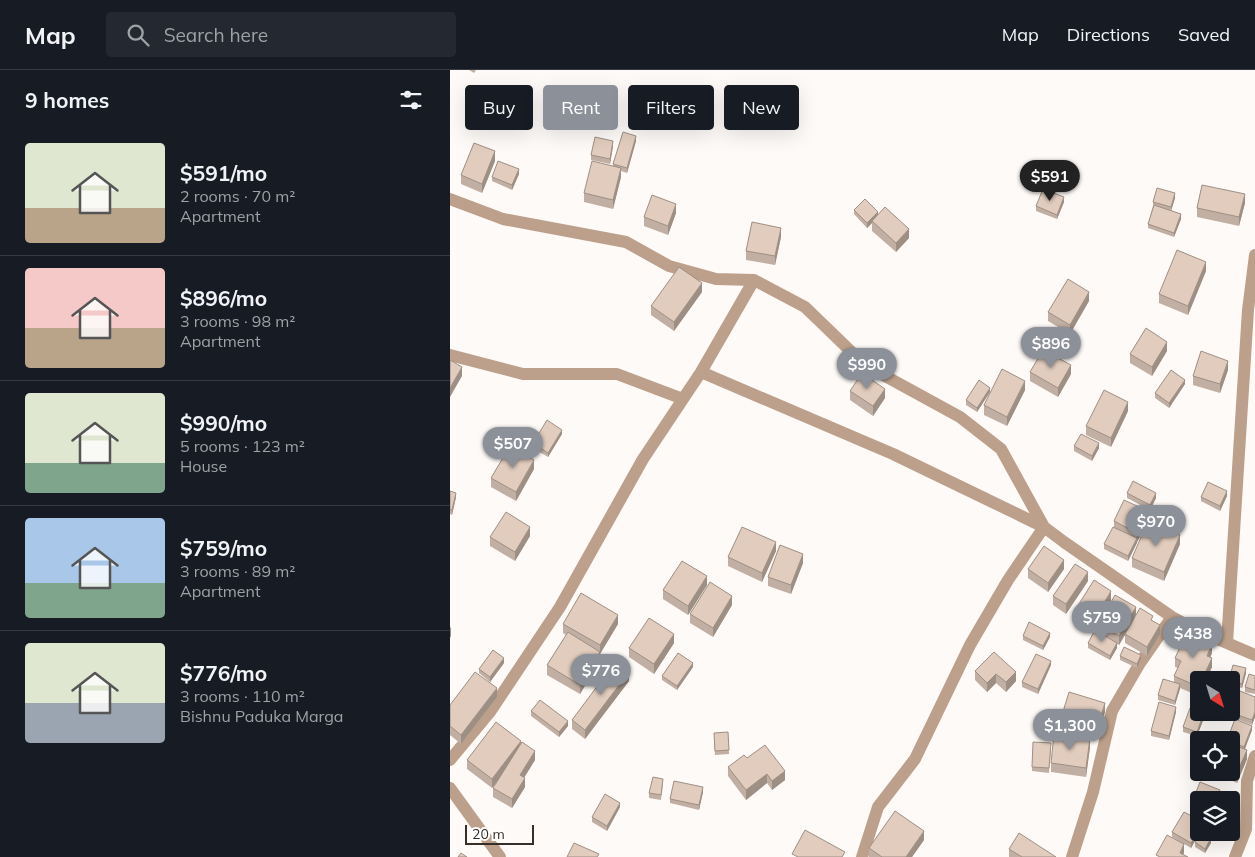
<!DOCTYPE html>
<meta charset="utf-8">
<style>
:root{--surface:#171b24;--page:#242831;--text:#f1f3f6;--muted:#9ea1a6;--line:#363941;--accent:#8c9099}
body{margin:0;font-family:Mulish,sans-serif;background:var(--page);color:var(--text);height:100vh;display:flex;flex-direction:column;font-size:19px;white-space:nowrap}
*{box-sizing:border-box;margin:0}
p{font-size:16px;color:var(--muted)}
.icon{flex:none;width:28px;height:28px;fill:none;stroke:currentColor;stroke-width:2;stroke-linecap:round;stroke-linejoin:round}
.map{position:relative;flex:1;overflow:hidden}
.panel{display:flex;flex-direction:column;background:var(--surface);width:450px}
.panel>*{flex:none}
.guide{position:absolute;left:15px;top:15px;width:475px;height:45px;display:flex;gap:10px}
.needle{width:32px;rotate:142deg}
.tools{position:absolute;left:740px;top:601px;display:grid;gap:10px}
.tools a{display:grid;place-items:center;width:50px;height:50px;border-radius:5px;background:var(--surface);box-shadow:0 5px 20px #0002;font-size:25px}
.scale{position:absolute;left:15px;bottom:12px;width:69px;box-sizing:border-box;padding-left:5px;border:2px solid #362e28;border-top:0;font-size:14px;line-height:18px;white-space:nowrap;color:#362e28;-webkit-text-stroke:4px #fff;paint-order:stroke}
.price{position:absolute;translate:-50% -42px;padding:0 11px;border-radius:18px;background:var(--accent);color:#fff;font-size:16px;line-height:32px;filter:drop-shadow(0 1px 2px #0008)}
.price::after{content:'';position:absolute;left:50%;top:30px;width:15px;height:11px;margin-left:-8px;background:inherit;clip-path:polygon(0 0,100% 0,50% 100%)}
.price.on{background:#222;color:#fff}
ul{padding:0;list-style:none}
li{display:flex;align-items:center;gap:15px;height:125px;padding:0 25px}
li+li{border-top:1px solid var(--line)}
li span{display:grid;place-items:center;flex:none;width:140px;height:100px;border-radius:5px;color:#555}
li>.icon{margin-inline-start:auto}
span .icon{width:60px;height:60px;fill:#fffc;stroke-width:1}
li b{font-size:21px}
h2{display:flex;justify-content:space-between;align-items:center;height:60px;padding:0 25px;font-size:21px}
.chip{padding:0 18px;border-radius:5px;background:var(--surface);box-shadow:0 5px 20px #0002;font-size:18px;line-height:45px}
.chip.on{background:var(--accent);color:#fff}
header{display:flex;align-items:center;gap:30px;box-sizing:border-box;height:70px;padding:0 25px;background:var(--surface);border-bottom:1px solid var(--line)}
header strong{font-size:24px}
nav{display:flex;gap:28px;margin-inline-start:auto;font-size:18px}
.search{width:350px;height:45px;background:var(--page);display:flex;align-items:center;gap:12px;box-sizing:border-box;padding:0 18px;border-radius:5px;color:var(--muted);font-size:19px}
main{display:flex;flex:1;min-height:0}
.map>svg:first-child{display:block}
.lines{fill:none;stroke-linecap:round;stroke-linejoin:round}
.street{stroke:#bca08b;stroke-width:12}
.wall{fill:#c2afa3}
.shaded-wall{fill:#9e8f84}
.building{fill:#e1ccbd;stroke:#9e8f84}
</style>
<header>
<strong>Map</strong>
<div class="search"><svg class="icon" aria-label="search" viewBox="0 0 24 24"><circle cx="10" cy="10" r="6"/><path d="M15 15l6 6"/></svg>Search here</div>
<nav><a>Map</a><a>Directions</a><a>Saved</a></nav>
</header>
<main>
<section class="panel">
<h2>9 homes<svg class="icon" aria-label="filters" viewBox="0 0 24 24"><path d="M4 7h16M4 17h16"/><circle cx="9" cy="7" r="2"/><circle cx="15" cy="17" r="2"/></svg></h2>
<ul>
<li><span style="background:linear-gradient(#dfe7d0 65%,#b9a48a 0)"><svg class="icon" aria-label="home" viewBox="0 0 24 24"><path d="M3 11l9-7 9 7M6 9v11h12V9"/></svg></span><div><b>$591/mo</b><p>2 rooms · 70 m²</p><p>Apartment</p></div></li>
<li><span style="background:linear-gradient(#f6c9c9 60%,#b9a48a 0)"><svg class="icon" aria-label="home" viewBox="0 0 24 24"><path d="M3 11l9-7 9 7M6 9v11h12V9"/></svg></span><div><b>$896/mo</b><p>3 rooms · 98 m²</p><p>Apartment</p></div></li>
<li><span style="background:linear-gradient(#dfe7d0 70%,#7fa58c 0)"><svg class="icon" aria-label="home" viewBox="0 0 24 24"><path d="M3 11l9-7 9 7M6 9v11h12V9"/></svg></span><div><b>$990/mo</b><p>5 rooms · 123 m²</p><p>House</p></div></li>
<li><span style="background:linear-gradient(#a9c7e8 65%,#7fa58c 0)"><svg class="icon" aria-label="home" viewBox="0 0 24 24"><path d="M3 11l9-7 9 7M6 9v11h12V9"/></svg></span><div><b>$759/mo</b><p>3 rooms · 89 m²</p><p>Apartment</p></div></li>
<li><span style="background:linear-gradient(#dfe7d0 60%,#9aa5b1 0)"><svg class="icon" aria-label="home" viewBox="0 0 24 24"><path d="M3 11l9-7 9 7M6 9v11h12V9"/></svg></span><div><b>$776/mo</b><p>3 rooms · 110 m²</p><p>Bishnu Paduka Marga</p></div></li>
</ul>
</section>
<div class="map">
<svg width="805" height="787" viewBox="0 0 805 787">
<rect width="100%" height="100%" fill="#fefaf7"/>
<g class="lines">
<path class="street" d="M0,129l53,20 123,23 43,24 47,13 38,1 51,27 60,58 95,52 41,32 43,78 20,15 108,75 28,15 27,11
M805,185l-7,55 -21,333 28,12
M0,285l73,19h94l66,25
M251,302l192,82 151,73 -36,53 -38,65 -55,114 -37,48 -16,50
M0,690l40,-48 70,-105 83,-148 58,-87 53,-92
M0,718l50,69
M622,787l21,-65 19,-81 28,-48 32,-46
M785,787l11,-28 1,-48 8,-25"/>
</g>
<path class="wall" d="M19,0h7l-2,3z
M219,33l-7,25 -25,-8v-9z
M186,71l-9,32 -6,-2v6l-8,32 -29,-7v-9l29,-27v-2z
M163,76l-3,18 -19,-4v-5z
M45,91l-13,32 -21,-9v-9z
M69,104l-7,16 -20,-9v-4z
M725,128l-4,13 10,8 -7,18 -26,-9v-4l5,-18v-4z
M614,132l-7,17 -21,-8v-5z
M795,133l-6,23 -42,-9v-9z
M404,140l24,4 31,24 -13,14 -24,-21v-8l-5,5 -13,-14z
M226,143l-8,22 -24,-9v-9z
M331,167l-6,28 -29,-5v-9z
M756,201l-18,44 -29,-12v-9z
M252,222l-28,39 -23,-16v-9z
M639,231l-19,33 -22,-13v-9z
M717,281l-15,25 -22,-13v-9z
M778,300l-8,23 -27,-8v-9z
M580,302l41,2 -13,23 -28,-16z
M735,314l-16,24 -14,-10v-5z
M575,320l-18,36 -23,-11v-10z
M400,321l35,7 -12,18 -23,-16z
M540,322l-13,20 -11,-7v-5z
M678,341l-17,36 -25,-12v-9z
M112,364l-14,23 -15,-9v-5z
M624,376l25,2 -7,13 -18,-10z
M84,399l-18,32 -25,-14v-9z
M0,421l6,6 -4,18 -2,-1z
M677,423l29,5 -6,12 -23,-12z
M777,426l-7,15 -19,-10v-4z
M698,450l-20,41 -24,-12v-5l10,-17v-6z
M80,466l-15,25 -25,-15v-9z
M730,474l-16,37 -32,-14v-9z
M326,481l-14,31 -34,-16v-9z
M353,493l-12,31 -23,-8v-9z
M578,499h36l-16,23 -20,-14z
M638,511l-22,33 -13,-9v-9z
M257,515l-19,30 -25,-16v-9z
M661,530l-16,27 -18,-11v-9z
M282,535l-19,32 -23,-14v-9z
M686,545l17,6 7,13 -13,22 -22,-13v-8l-6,10 -2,-1v4l-7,12 -22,-12v-5l10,-11v-7z
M113,554h55l-18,30v7l-20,33 -33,-19v-10l19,-30 -3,-2z
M573,566l27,1 -7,13 -20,-10z
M224,573l-20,31 -25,-17v-9z
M544,582l22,29 -10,11 -10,-9 -9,9 -12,-12v-9z
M762,583l-2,5 2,9 -6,13h-7v16l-19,-8 -5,17 -17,-5v-5l16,-13v-6l4,-8 -3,-1v-9z
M670,586l21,3 -4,9 -17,-8z
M54,593l-14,19 -11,-9v-4z
M601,595l-13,29 -16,-7v-5z
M243,597l-16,23 -15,-10v-4z
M796,603l-4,15 -11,-2v-6z
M805,606v18l-10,-2v-5z
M179,611l-44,58 -13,-10v-9z
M47,627l-36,47 -11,-9v-30z
M805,627v20l-3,8 -15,-6 15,11 -7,19 2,10 -10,24 -24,-11h18v-32l4,-21 -3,-1v-5z
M81,641l37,15 -9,11 -28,-21z
M655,642l-7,23 -36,-11v-9z
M726,642l-7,28 -18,-4v-5z
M754,648l-7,18 -14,-4v-5z
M278,662l1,22 -14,1 -1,-18z
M71,674l14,16 -11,18 1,9 -13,21 -19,-11v-9l6,-10 -7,10 -25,-19v-9z
M640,677l-4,30 -35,-5v-9z
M601,678l-2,25 -17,-2v-4z
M297,688l38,22 -13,10 -5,-7 -21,17 -18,-24v-9z
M750,712l20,8v5l-2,5h-19v13l-8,-4v-4z
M213,714l-2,16 -12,-2v-5z
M253,722l-4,18 -29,-7v-4z
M170,737l-13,24 -15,-9v-5z
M722,762h28l-9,16 -19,-11z
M474,770l-12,17h-43v-9z
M745,772l16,1 -6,10 -10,-6z
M559,779l47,8h-47z"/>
<path class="shaded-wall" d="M219,24v9l-7,25v-9z
M186,66v5l-9,32v-5z
M163,71v5l-3,18v-5z
M45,81v10l-13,32v-9z
M171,98v9l-8,32v-9z
M69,99v5l-7,16v-5z
M725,123v5l-4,13v-4z
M795,124v9l-6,23v-9z
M614,127v5l-7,17v-4z
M226,134v9l-8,22v-9z
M428,142v5l-6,4v2l-5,5v-5z
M731,144v5l-7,18v-4z
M331,158v9l-6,28v-9z
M459,159v9l-13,14v-9z
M756,192v9l-18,44v-9z
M252,213v9l-28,39v-9z
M639,222v9l-19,33v-9z
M717,272v9l-15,25v-9z
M778,291v9l-8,23v-9z
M621,295v9l-13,23v-9z
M12,297v9l-12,21v-9z
M735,310v4l-16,24v-5z
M575,311v9l-18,36v-9z
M540,318v4l-13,20v-4z
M435,319v9l-12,18v-10z
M678,332v9l-17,36v-9z
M112,360v4l-14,23v-4z
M649,373v5l-7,13v-5z
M84,390v9l-18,32v-9z
M777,421v5l-7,15v-5z
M6,423v4l-4,18v-5z
M706,423v5l-6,12v-5z
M698,441v9l-11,22v-9z
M80,457v9l-15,25v-9z
M730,465v9l-16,37v-9z
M687,468v5l-9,18v-5z
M326,472v9l-14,31v-9z
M353,484v9l-12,31v-9z
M614,490v9l-16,23v-9z
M638,502v9l-22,33v-10z
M257,506v9l-19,30v-9z
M661,521v9l-16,27v-9z
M282,526v9l-19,32v-9z
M686,537v9l-17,29v-9z
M168,545v9l-18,30v-9z
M710,555v9l-13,22v-9z
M1,556v10l-1,2v-9z
M600,563v4l-7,13v-4z
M224,564v9l-20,31v-10z
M667,573v5l-7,12v-4z
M762,574v9l-5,12v-9z
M150,582v9l-20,33v-9z
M691,585v4l-4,9v-4z
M54,588v5l-14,19v-5z
M762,588v9l-6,13h-4z
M601,591v4l-13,29v-5z
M243,593v4l-16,23v-4z
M796,598v5l-4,15v-4z
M179,602v9l-44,58v-9z
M566,602v9l-10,11v-10z
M546,604v9l-9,9v-9z
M730,614v5l-5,16v-4z
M47,618v9l-36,47v-9z
M655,633v9l-7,23v-9z
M726,637v5l-7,28v-4z
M805,642v5l-3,8v-5z
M754,643v5l-7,18v-4z
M118,651v5l-9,11v-5z
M802,656v4l-8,21v-4z
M640,668v9l-4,30v-9z
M71,671v9l-29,38v-9z
M797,680v9l-10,24v-10z
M85,681v9l-15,24v-9z
M335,701v9l-13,10v-9z
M317,704v9l-21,17v-10z
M75,708v9l-13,21v-9z
M253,717v5l-4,18v-5z
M770,720v5l-2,5h-2z
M170,733v4l-13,24v-5z
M749,760v2h1l-9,16v-5z
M474,761v9l-12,17h-6z
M761,768v5l-6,10v-4z
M734,774v9l-2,4 -2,-4z"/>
<path class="building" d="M195,17l24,7 -7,25 -25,-8z
M173,62l13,4 -9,32 -14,-4z
M145,67l18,4 -3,18 -19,-4z
M24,73l21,8 -13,33 -21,-9z
M48,91l21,8 -7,16 -20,-8z
M142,91l29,7 -8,32 -29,-7z
M752,115l43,9 -6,23 -42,-9z
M707,118l18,5 -4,14 -18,-5z
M593,119l21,8 -7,18 -21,-9z
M202,125l24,9 -8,22 -24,-9z
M415,129l13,13 -11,11 -13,-13z
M704,135l27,9 -7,19 -26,-9z
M435,137l24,22 -13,14 -24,-22z
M302,152l29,6 -6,28 -29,-5z
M727,180l29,12 -18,44 -29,-12z
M229,197l23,16 -28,39 -23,-16z
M618,209l21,13 -19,33 -22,-13z
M696,258l21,14 -15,25 -22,-13z
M593,280l28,15 -13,23 -28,-16z
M751,281l27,10 -8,23 -27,-8z
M0,290l12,7 -12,21z
M552,299l23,12 -18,36 -23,-12z
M721,300l14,10 -16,23 -14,-10z
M412,303l23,16 -12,17 -23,-15z
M529,310l11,8 -13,20 -11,-8z
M654,320l24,12 -17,36 -25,-12z
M97,350l15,10 -14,23 -15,-10z
M631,364l18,9 -7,13 -18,-10z
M60,376l24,14 -18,32 -25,-14z
M683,411l23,12 -6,12 -23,-12z
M758,412l19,9 -7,15 -19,-9z
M0,421l6,2 -4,17h-2z
M674,430l24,11 -11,22 -23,-12z
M56,442l24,15 -15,25 -25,-15z
M698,451l32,14 -16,37 -32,-14z
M292,457l34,15 -14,31 -34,-16z
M663,457l24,11 -9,18 -24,-12z
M330,475l23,9 -12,31 -23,-8z
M594,476l20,14 -16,23 -20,-14z
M232,491l25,15 -19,30 -25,-16z
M625,494l13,8 -22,32 -13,-8z
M644,510l17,11 -16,27 -18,-11z
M260,512l22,14 -19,32 -23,-14z
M131,523l37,22 -18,30 -37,-21z
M665,525l21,12 -17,29 -21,-11z
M690,538l13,8 -2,4 9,5 -13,22 -22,-13z
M199,548l25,16 -20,30 -25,-16z
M579,552l21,11 -7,13 -20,-10z
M645,560l22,13 -7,13 -22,-13z
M118,562l32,20 -20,33 -33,-20z
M737,562l25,12 -5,12 5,2 -10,22h-3v7l-25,-11 7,-15 -6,-3z
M674,577l17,8 -4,9 -17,-8z
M43,580l11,8 -14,19 -11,-8z
M544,582l22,20 -10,10 -10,-8 -9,9 -12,-12z
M228,583l15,10 -16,23 -15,-10z
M586,584l15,7 -13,28 -16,-7z
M166,591l13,11 -44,58 -13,-10z
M783,595l13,3 -4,16 -13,-4z
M25,602l22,16 -36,47 -11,-9v-21z
M799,604l6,2v14l-10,-3z
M713,609l17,5 -5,17 -17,-6z
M790,621l15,6v15l-3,8 -20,-7z
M619,622l36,11 -7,23 -36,-11z
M90,630l28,21 -9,11 -28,-21z
M709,632l17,5 -7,29 -18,-5z
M740,638l9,4 5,1 -7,19 -14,-5z
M785,649l17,7 -8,21 -13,-5v-2h-4z
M46,652l25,19 -29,38 -25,-19z
M278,662l1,18 -14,1 -1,-18z
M604,664l36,4 -4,30 -35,-5z
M72,672l13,9 -15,24 5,3 -13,21 -19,-11z
M583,672l18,1 -2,25 -17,-1z
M781,674l16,6 -10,23 -6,-2z
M315,675l20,26 -13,10 -5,-7 -21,16 -18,-23 16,-12 3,3z
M203,707l10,2 -2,16 -12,-2z
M224,711l29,6 -4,18 -29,-6z
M750,712l20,8 -4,10h-17v8l-8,-3z
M155,724l15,9 -13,23 -15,-9z
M445,741l29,20 -18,26h-24l-13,-9z
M734,742l15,8v10l-8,13 -19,-11z
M355,760l40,22 -3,5h-44l-6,-3z
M750,762l11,6 -6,11 -10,-7z
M569,763l37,24h-34l-13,-8z
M717,765l17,9 -4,9 8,4h-28l-4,-2z
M124,773l25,11 -2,3h-30z
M11,783l6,4h-9z"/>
</svg>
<div class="tools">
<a><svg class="needle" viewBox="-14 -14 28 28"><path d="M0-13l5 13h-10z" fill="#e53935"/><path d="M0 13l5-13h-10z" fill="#9ea1a6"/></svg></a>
<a><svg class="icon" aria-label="locate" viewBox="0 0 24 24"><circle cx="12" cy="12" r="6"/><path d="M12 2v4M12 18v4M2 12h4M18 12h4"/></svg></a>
<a><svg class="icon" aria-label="layers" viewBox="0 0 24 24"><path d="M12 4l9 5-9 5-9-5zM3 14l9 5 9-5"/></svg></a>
</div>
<div class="scale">20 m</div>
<b class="price on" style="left:600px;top:132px">$591</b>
<b class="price" style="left:601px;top:299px">$896</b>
<b class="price" style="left:417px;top:320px">$990</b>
<b class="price" style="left:63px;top:399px">$507</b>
<b class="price" style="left:706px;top:477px">$970</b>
<b class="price" style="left:652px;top:573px">$759</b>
<b class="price" style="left:743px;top:589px">$438</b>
<b class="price" style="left:151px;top:626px">$776</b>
<b class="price" style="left:620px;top:681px">$1,300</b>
<div class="guide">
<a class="chip">Buy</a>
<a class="chip on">Rent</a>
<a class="chip">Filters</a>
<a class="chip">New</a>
</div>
</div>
</main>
